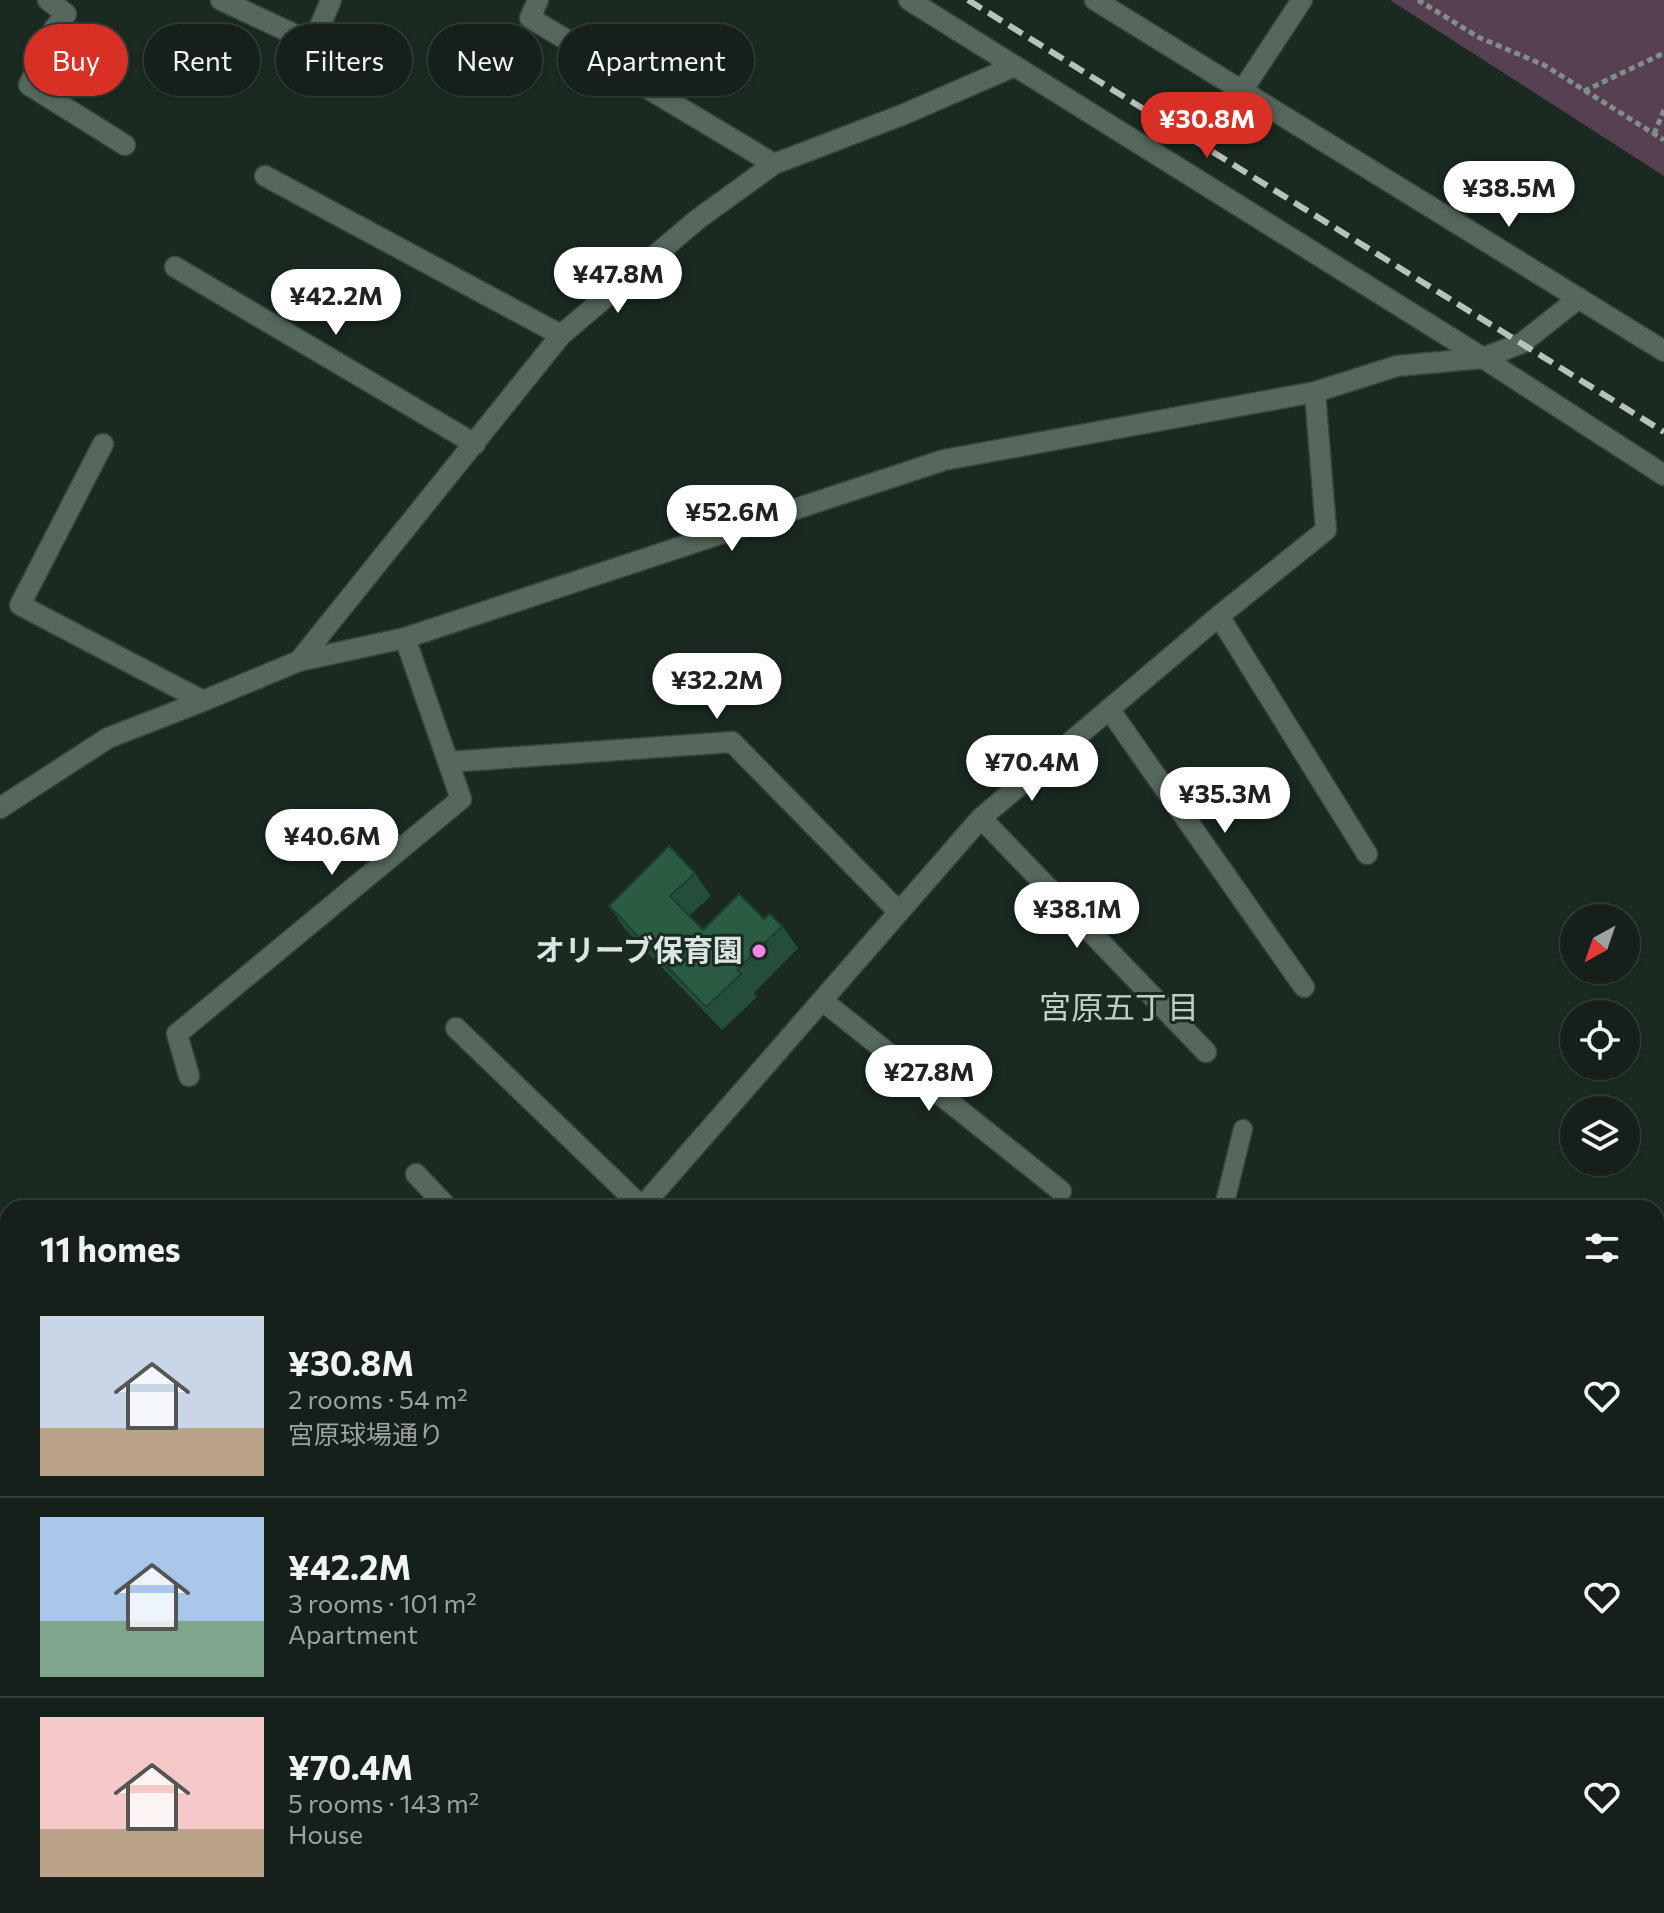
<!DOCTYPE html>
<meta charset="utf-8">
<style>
:root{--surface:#142019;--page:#1d2822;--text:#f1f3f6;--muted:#9da3a2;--line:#333e38;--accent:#d93025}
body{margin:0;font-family:Commissioner,"Noto Sans JP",sans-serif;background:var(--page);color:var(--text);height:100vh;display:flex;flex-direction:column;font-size:30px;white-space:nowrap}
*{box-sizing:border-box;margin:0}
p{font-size:26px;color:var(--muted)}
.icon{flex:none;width:44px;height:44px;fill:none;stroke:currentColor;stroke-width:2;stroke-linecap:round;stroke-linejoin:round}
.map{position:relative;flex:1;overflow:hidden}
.drawer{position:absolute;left:0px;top:1200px;width:1664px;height:714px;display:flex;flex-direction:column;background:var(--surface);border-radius:24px 24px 0 0;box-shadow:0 2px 6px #0004,0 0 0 2px var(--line)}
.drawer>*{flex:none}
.banner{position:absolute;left:24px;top:24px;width:800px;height:72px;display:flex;gap:16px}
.needle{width:52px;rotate:220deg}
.fabs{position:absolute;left:1560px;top:904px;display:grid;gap:16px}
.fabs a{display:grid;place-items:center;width:80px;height:80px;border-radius:50%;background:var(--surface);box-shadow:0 2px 6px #0004,0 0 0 2px var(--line);font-size:40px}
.price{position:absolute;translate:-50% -68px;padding:0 18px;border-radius:28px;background:#fff;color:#222;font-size:26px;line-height:52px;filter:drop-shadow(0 2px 4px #0008)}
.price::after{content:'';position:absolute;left:50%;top:48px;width:24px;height:18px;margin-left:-12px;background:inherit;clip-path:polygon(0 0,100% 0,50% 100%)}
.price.active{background:var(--accent);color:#fff}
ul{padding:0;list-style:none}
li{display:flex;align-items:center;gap:24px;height:200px;padding:0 40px}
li+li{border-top:2px solid var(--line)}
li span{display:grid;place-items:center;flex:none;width:224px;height:160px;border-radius:0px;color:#555}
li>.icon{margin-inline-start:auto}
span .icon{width:96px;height:96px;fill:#fffc;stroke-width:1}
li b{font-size:34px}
h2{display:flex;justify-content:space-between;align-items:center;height:96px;padding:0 40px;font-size:34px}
.tag{padding:0 28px;border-radius:36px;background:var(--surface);box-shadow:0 2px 6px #0004,0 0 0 2px var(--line);font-size:28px;line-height:72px}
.tag.active{background:var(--accent);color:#fff}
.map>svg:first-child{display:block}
.built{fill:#1d3528}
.green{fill:#574052}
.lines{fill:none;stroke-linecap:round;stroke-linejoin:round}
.service-casing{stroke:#38453d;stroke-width:21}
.minor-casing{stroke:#38453d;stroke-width:23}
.tertiary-casing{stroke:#38453d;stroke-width:23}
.path{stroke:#828f87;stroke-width:5;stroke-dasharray:6 4;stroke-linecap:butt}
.service{stroke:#56685d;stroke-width:18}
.minor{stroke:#56685d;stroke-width:20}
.tertiary{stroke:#56685d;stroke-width:20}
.rail{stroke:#b7c2bb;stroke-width:6;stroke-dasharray:16 8;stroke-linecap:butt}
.wall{fill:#244e3a}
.building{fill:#2a5b43;stroke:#1d402f;stroke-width:2}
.poi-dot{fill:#fa87e7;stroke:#1a2a21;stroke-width:3}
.labels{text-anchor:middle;stroke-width:6;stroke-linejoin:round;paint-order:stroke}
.poi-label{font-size:30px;font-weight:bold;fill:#dce6e0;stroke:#1a2a21;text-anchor:end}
.neighbourhood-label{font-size:32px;fill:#bcd0c4;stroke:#1a2a21}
</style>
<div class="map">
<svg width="1664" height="1913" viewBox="0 0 1664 1913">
<rect width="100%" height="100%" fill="#1a2a21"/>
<path class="built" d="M377,1906h409l-2,7h-409z"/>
<path class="green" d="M1390,0h274v176z"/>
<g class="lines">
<g class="service-casing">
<path id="service" d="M1221,1208l4,-6 18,-73
M1656,1544l8,-2"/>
</g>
<g class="minor-casing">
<path id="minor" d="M48,0l18,14 -12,15 -25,56 96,60
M221,0l154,72
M538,0l-8,18 244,146
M909,0l574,358 181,117
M313,43l18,-43
M1242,91l60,-91
M265,176l296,159
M175,267l300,177
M103,444l-83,161 183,96
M1219,616l148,238
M299,661l262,-326 137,-116 76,-55 128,-49 113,-49
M1109,709l195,278
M448,762l284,-20 167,170
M0,808l108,-70 95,-37 96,-40 106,-23 539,-178 371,-68 82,-26 86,-8 39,-15 57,-45
M981,818l225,234
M823,1001l238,190
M456,1028l186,179
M189,1076l-12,-42 284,-235 -56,-161
M416,1174l32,34
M641,1208l340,-390 238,-202 107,-86 -11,-138
M0,1269l8,8
M0,1354l8,1
M1656,1769l8,-10
M1577,1906l10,7
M362,1913l2,-7
M795,1913l2,-7
M1182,1913l5,-7
M1360,1913l5,-7
M1538,1913l5,-7"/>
</g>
<g class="tertiary-casing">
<path id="tertiary" d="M1095,0l569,351
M0,1703l8,-12"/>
</g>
<path class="path" d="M1418,0l60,37 66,28 120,75
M1584,91l80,-38
M1654,134l10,-24"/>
<use href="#service" class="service"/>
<use href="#minor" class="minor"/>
<use href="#tertiary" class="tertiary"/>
<path class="rail" d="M968,0l696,432
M0,1577l8,2
M1656,1603l8,-2"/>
</g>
<path class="wall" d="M695,873l16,23 -22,20 14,14 61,-11 18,7 16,22 -44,45 3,4 -35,33 -97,-101 -16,-23z"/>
<path class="building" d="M669,846l26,27 -25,23 33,34 36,-36 25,25 6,-5 12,12 -45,44 4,4 -35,33 -97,-101z
M499,1906h83l44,7h-129z"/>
<circle class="poi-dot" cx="759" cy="951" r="8"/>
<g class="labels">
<g class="poi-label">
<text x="743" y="961">オリーブ保育園</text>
</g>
<g class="neighbourhood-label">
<text x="1119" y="1019">宮原五丁目</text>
</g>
</g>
</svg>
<div class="fabs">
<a><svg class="needle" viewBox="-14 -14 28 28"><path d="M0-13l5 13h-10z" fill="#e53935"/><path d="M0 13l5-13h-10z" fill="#9da3a2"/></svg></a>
<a><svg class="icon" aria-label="locate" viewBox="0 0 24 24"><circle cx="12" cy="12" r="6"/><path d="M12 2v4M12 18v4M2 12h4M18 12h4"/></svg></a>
<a><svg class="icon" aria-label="layers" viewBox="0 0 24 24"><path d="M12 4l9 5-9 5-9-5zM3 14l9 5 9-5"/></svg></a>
</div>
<b class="price active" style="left:1207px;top:160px">¥30.8M</b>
<b class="price" style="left:1509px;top:229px">¥38.5M</b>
<b class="price" style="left:618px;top:315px">¥47.8M</b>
<b class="price" style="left:336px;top:337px">¥42.2M</b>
<b class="price" style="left:732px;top:553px">¥52.6M</b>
<b class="price" style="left:717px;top:721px">¥32.2M</b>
<b class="price" style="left:1032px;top:803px">¥70.4M</b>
<b class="price" style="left:1225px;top:835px">¥35.3M</b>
<b class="price" style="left:332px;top:877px">¥40.6M</b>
<b class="price" style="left:1077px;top:950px">¥38.1M</b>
<b class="price" style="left:929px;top:1113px">¥27.8M</b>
<div class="banner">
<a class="tag active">Buy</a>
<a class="tag">Rent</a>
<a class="tag">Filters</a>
<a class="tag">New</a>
<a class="tag">Apartment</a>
</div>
<section class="drawer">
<h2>11 homes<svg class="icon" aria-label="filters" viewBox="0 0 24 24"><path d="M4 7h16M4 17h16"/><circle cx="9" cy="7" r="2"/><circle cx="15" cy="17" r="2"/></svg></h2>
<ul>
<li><span style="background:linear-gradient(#c9d6e8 70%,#b9a48a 0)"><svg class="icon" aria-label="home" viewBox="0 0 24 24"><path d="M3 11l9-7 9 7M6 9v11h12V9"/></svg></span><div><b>¥30.8M</b><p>2 rooms · 54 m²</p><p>宮原球場通り</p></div><svg class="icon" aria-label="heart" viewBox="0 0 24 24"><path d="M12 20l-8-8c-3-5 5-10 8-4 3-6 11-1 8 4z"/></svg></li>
<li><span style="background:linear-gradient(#a9c7e8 65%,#7fa58c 0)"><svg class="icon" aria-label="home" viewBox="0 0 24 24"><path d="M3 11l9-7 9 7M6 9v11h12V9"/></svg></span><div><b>¥42.2M</b><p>3 rooms · 101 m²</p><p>Apartment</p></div><svg class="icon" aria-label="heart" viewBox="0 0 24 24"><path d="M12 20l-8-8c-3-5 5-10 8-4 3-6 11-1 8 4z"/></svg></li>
<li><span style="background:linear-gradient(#f6c9c9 70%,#b9a48a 0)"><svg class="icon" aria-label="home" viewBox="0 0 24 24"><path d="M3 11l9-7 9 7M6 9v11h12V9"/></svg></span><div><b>¥70.4M</b><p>5 rooms · 143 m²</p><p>House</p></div><svg class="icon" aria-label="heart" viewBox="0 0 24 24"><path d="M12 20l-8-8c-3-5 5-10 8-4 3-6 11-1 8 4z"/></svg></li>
</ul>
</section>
</div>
